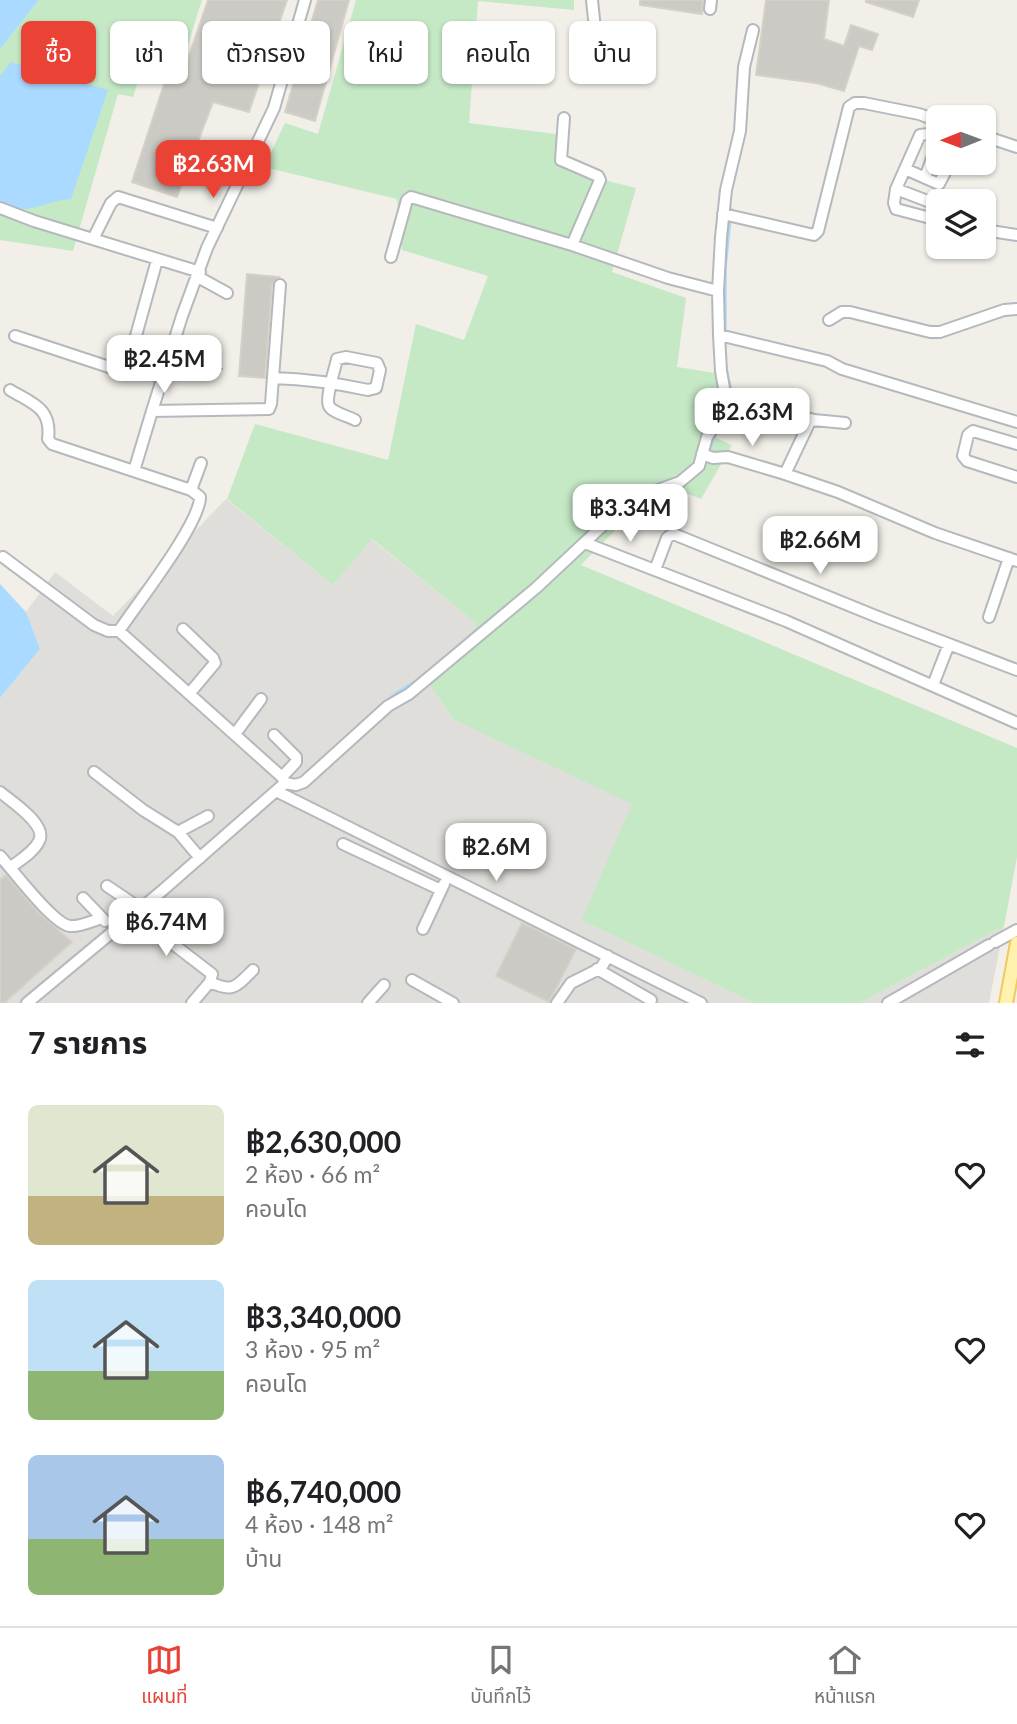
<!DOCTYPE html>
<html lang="th">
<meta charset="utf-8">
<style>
:root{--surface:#fff;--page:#f2f2f2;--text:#202124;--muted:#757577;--line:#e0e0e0;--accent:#ea4335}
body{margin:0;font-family:Lato,"Noto Sans Thai",sans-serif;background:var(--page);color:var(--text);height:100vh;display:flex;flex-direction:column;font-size:26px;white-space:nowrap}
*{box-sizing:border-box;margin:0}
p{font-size:23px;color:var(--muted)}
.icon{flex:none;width:38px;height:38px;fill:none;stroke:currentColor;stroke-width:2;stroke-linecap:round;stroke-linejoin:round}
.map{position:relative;height:1003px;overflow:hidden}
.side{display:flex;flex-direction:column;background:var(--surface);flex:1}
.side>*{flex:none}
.banner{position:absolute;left:21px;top:21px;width:976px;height:63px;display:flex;gap:14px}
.needle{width:46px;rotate:269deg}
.buttons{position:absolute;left:926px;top:105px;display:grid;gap:14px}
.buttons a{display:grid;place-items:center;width:70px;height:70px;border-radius:10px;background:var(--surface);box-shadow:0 2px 5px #0004;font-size:35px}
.price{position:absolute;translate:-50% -60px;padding:0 16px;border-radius:14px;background:#fff;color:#222;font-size:23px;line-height:46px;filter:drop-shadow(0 2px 4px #0008)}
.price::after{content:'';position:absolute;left:50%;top:42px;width:21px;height:16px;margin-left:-10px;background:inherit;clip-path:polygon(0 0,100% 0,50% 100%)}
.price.selected{background:var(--accent);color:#fff}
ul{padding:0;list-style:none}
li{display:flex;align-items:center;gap:21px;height:175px;padding:0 28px}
li span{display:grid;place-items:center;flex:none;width:196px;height:140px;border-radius:10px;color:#555}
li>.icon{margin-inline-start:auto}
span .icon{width:84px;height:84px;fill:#fffc;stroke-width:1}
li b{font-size:30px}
h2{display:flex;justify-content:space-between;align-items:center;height:84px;padding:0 28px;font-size:30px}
.pill{padding:0 24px;border-radius:10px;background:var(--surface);box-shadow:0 2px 5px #0004;font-size:24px;line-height:63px}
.pill.selected{background:var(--accent);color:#fff}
.tab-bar{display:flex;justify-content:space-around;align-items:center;height:98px;border-top:2px solid var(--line);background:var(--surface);font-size:19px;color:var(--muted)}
.tab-bar a{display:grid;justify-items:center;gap:4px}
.tab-bar .selected{color:var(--accent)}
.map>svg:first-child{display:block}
.industrial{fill:#e0deda}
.green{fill:#c5e8c5}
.water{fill:#aadaff}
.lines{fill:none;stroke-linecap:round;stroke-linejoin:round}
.stream{stroke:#aadaff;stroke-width:3.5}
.building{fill:#cccac5;stroke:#d6d1c6;stroke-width:2}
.minor-casing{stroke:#b5b8bc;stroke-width:14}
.major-casing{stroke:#f2c960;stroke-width:16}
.path{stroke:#9cc7a9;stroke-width:2;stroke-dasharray:7 3.5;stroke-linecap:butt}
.minor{stroke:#fff;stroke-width:10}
.major{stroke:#fff2af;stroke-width:12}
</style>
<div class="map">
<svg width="1017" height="1003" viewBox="0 0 1017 1003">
<rect width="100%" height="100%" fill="#f1efe8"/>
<path class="industrial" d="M226,499l107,86 38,-46 106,85 -49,59 26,37 179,84 -52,116 173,83h-754v-305l40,-49 -14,-37 29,-40 58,44z
M1004,926l-15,77h-129z"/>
<path class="green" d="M39,0h163l-18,57 -35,-11 -16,51 -15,-3 -45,157 -73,-11v-191z
M356,0h218v10l-96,-9 -9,122 95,12 4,36 68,17 -24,84 74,26 -9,69 51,8 -7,29 -14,30 25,11 -31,54 -29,-11 -24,9 -67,68 436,183v109l-13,69 -144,77h-106l-173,-83 51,-116 -178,-84 -26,-37 49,-59 -105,-85 -39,46 -106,-86 28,-75 133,36 28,-136 48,16 24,-64 -86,-26 -5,-51 -133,-32 21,-44 33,11z"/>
<path class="water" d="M0,0h39l-39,49z
M11,62l97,28 -37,109c-32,3 -37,17 -71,5v-128z
M0,584l26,28 14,37 -40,49z"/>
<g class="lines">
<path class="stream" d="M725,333v-65l6,-59
M725,365l9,40 -3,2
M708,453l7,-19
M386,702l9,-8 22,-13"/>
</g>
<path class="building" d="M208,0h79l-38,112 -36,-10 -36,95 -45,-15 40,-122 14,5z
M318,0h31l-34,121 -30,-9z
M640,0h63l-1,14 -62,-9z
M766,0h63l-5,39 20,7 7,-21 27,9 -6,16 -13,-4 -15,45 -28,-8 -60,-8z
M866,0h53l-6,17 -47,-15z
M247,274l32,3 -7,7 -7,94 -26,-2z
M6,875l32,37 34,30 -68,61h-4v-123z
M522,923l54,26 -27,53 -53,-26z"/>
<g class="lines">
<g class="minor-casing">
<path id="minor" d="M592,0l5,48
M710,9l1,-9
M564,118l-3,42 37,16 2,4 -28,65 96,33 50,13
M984,136l33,11
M938,138l-10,-4 -8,1 -24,54 42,16
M905,169l34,15 11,-21
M925,178l13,-36
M896,189l-2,14 2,6 42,11
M0,208l34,13 166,51
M723,214l91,21 4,-4 31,-124 6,-4h9l55,11 19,7
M984,230l33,5
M93,239l18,-36 7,-6 99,31
M391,257l16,-57 4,-3 161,48
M198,277l29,16
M829,320l13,-8h8l80,20h10l64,-22 13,-1
M719,335l108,26 15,8 175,53
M15,336l97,32c13,1 15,-7 20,-18l36,11
M132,350l25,-90
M273,378c33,1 63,5 95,12l8,-2 4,-18 -3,-7 -31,-6 -9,2c-2,10 -12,39 -8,47 4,7 19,10 26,14
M10,390c23,14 42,18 38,49l4,5 139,46 9,7c0,27 -64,108 -81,134l163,146 3,6 -122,107 -136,113
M152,411l30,-95 25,-68 67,-140 31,-108
M783,417l62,6
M811,419l-26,55 53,18 97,41 82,28
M1017,444l-44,-13 -5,4 -5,21 4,5 50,16
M702,454l11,4 15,-1 57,17
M134,471l18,-60 117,-2 2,-5 9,-119
M191,490l10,-27
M585,543l201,78 231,102
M3,557l91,68 14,6h11
M655,570l12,-32 4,-3h5l202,82 139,53
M989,617l20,-59
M183,629l30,29 2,5 -26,31
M933,685l16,-41
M235,734l26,-35
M274,735l22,22v5l-14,15
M94,772l49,38 35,22 22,26
M285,783l11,2 8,-3 84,-76 21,-12 127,-106 94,-88 50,-18 19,-16 8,-29 18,-26 2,-6 -6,-34 -2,-36 -1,-44 3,-54 5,-47 14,-59 4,-64 9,-37
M276,791l425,212
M0,792c11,9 48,33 39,49 -5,11 -19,19 -28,26
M178,832l30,-16
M343,844l98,46
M0,856c13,14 53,68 70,70 10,1 22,-5 32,-8
M107,886l34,23
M83,898l22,23
M137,912l23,22 52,40 -2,8 -18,21
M423,929l21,-45
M995,942l22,-12
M597,969l54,31
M412,980l41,23
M210,982c23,11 26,5 43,-12
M368,1003l16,-18
M557,1003l14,-20 30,-15 7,-12
M888,1003l101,-58"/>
</g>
<g class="major-casing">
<path id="major" d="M1006,1003l11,-60"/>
</g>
<path class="path" d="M179,362l44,7"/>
<use href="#minor" class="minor"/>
<use href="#major" class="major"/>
</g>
</svg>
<div class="buttons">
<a><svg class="needle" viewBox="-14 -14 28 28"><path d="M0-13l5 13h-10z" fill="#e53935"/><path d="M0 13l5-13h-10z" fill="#757577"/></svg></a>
<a><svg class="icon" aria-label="layers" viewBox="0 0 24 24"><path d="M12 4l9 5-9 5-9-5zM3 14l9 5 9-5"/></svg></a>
</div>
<b class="price selected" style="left:213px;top:200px">฿2.63M</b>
<b class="price" style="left:164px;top:395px">฿2.45M</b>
<b class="price" style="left:752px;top:448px">฿2.63M</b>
<b class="price" style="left:630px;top:544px">฿3.34M</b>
<b class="price" style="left:820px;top:576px">฿2.66M</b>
<b class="price" style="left:496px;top:883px">฿2.6M</b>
<b class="price" style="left:166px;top:958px">฿6.74M</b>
<div class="banner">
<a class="pill selected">ซื้อ</a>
<a class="pill">เช่า</a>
<a class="pill">ตัวกรอง</a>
<a class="pill">ใหม่</a>
<a class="pill">คอนโด</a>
<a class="pill">บ้าน</a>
</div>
</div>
<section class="side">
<h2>7 รายการ<svg class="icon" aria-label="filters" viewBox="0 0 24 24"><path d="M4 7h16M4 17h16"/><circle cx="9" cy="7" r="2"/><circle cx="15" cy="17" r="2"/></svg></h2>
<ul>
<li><span style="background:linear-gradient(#dfe7d0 65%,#c2b280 0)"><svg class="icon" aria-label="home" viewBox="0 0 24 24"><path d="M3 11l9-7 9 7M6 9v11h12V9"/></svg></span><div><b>฿2,630,000</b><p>2 ห้อง · 66 m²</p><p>คอนโด</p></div><svg class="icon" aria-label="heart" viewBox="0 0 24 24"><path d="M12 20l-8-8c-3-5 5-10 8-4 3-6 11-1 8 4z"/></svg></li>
<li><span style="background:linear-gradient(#bfe0f5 65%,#8fb573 0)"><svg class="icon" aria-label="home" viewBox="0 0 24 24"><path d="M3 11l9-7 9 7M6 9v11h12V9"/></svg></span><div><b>฿3,340,000</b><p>3 ห้อง · 95 m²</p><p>คอนโด</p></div><svg class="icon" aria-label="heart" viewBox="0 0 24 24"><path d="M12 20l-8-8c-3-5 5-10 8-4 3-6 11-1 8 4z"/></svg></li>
<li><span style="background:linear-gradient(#a9c7e8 60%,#8fb573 0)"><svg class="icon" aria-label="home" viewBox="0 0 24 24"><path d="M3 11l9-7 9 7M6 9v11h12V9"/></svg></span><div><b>฿6,740,000</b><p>4 ห้อง · 148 m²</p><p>บ้าน</p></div><svg class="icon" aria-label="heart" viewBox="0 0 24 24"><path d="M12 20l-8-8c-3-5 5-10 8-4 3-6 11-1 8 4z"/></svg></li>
</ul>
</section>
<nav class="tab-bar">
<a class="selected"><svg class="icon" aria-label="map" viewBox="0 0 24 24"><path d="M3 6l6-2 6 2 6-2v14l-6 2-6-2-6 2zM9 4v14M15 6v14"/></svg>แผนที่</a>
<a><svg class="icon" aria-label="saved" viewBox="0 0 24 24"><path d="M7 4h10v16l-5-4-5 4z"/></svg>บันทึกไว้</a>
<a><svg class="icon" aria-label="home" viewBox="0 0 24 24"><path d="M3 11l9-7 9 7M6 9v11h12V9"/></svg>หน้าแรก</a>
</nav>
